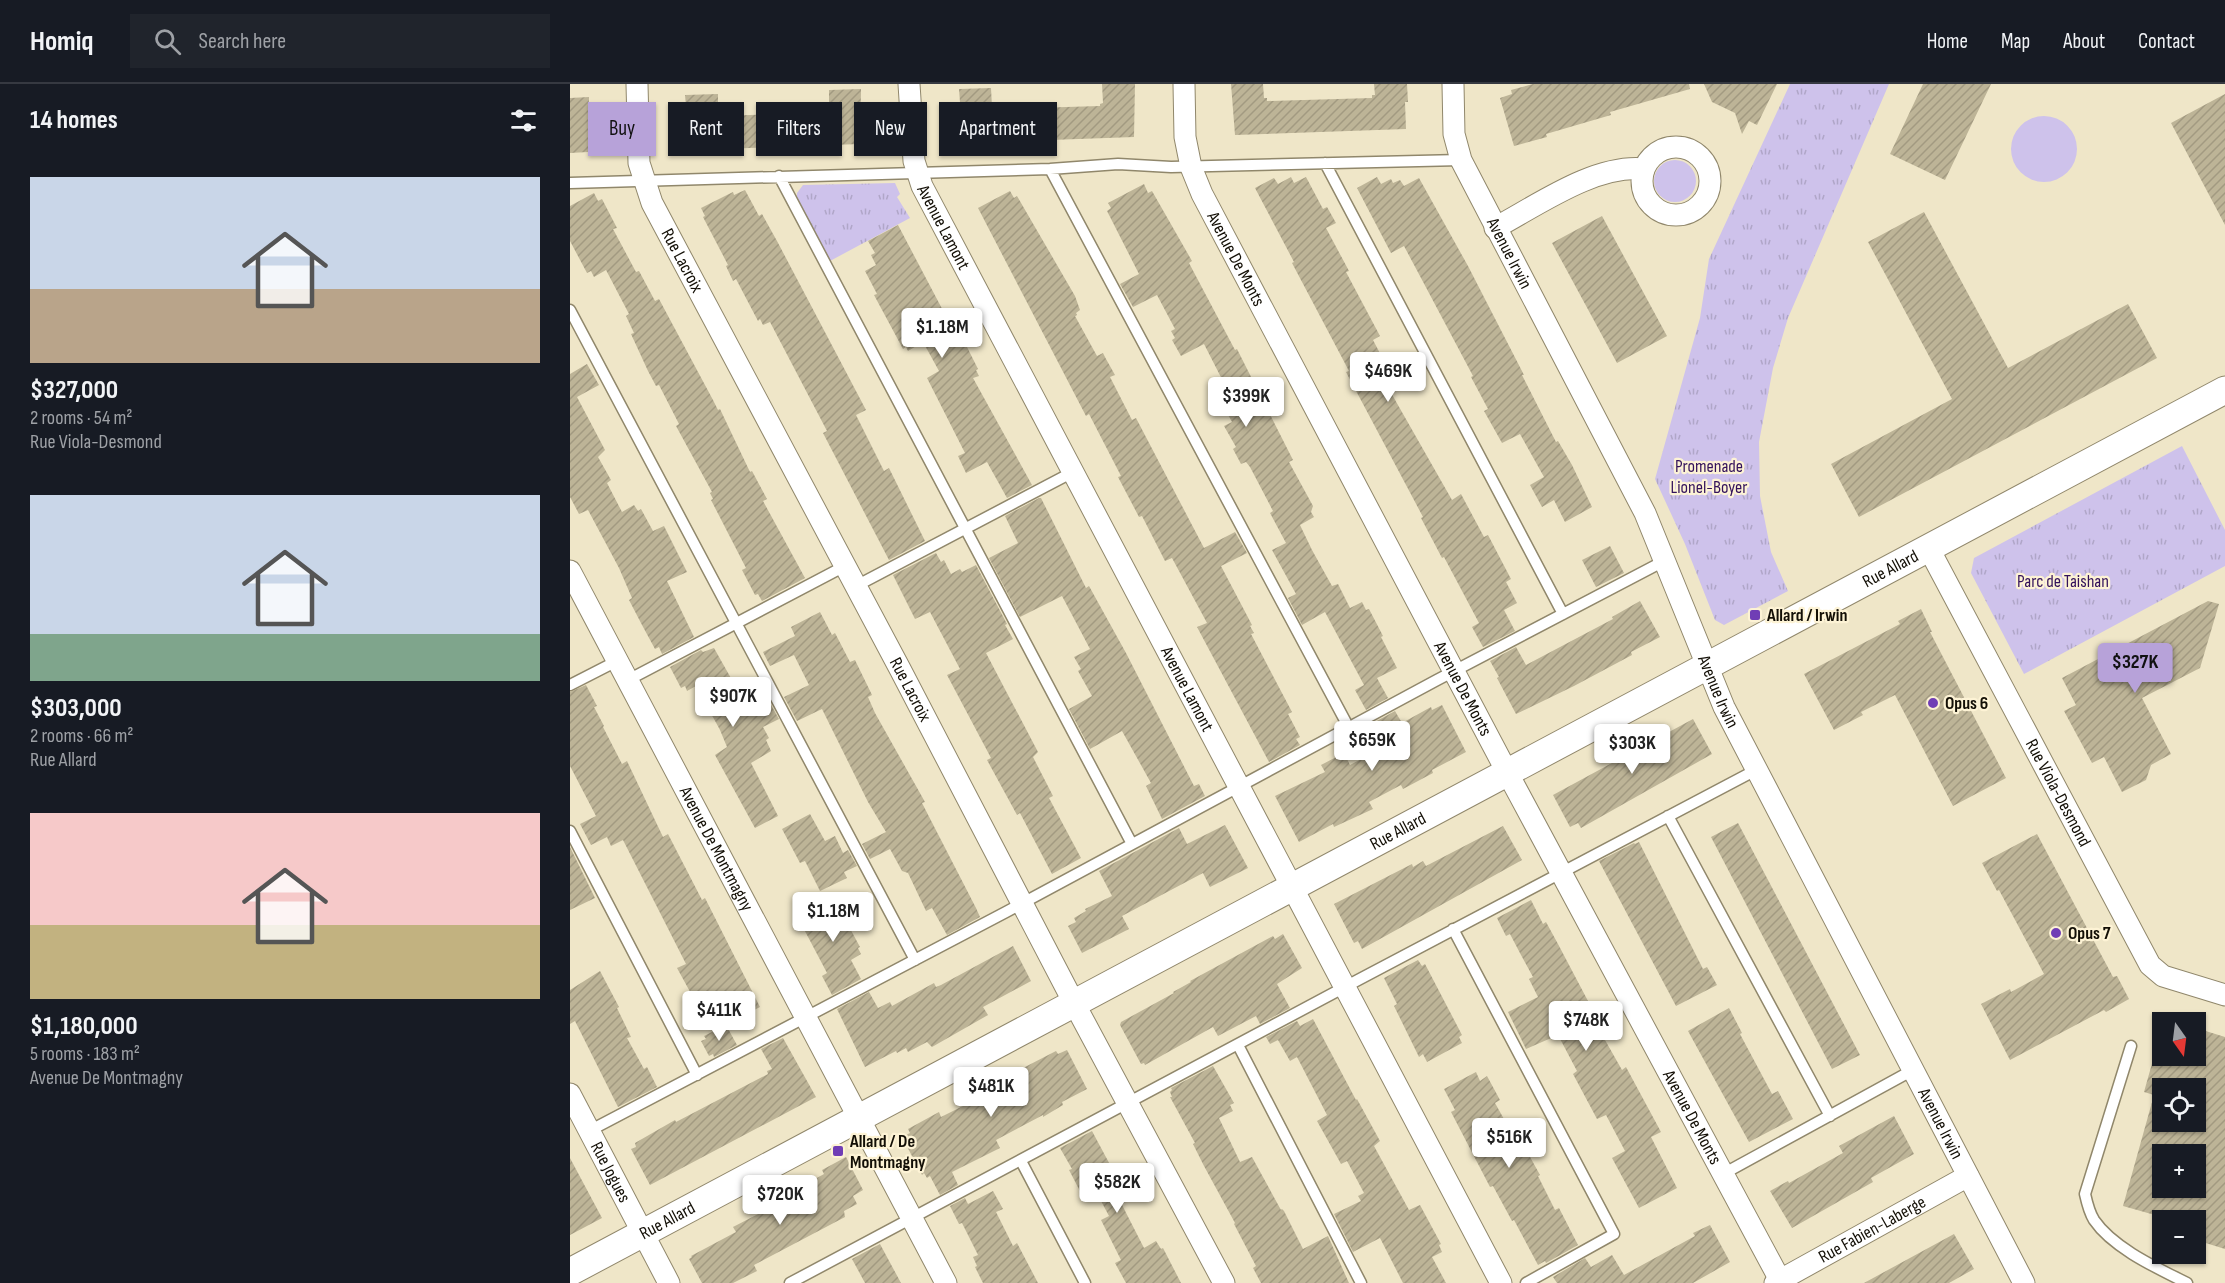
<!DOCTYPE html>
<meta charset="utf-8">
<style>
:root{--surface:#171b24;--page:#20242c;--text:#f1f3f6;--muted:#9ea1a6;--line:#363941;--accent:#b7a2d9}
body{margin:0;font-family:"Sofia Sans Condensed",sans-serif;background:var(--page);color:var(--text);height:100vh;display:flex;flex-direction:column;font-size:22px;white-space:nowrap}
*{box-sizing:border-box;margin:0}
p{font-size:20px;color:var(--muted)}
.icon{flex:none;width:33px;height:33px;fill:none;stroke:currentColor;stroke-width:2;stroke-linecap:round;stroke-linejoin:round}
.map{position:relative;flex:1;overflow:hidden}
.drawer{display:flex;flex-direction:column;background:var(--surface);width:570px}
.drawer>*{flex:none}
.banner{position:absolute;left:18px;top:18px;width:570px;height:54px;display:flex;gap:12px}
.needle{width:39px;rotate:166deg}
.fabs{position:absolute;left:1582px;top:928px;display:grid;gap:12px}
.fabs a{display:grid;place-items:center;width:54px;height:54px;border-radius:0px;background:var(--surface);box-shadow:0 2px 4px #0004;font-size:30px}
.price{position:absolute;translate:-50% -51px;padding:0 14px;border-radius:6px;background:#fff;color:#222;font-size:20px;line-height:39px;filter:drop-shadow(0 2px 3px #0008)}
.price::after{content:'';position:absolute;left:50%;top:36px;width:18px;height:14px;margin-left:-9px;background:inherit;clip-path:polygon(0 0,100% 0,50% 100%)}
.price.active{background:var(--accent);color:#111}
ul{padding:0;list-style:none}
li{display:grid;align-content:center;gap:12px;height:318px;padding:0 30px}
li span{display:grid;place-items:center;height:186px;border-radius:0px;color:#555}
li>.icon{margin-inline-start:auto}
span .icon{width:108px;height:108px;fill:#fffc;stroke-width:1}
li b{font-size:26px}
h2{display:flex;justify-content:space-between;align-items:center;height:72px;padding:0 30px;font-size:26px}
.chip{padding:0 21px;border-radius:0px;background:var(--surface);box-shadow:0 2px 4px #0004;font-size:21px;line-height:54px}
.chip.active{background:var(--accent);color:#111}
header{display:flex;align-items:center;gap:36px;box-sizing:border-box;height:84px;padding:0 30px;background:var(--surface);border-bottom:2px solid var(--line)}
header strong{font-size:28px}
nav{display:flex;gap:33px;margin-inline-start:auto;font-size:21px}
.search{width:420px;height:54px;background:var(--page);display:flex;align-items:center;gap:15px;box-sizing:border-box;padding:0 21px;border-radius:0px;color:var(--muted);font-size:22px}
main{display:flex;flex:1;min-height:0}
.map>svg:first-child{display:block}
.grass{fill:#cec2eb}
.park{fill:url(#park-tufts)}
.building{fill:url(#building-hatch);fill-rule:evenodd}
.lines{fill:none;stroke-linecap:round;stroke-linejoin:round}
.service-casing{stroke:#90876b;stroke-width:13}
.minor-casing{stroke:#90876b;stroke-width:23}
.tertiary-casing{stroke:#90876b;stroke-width:29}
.service{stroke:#fff;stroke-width:10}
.minor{stroke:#fff;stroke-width:21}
.tertiary{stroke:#fff;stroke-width:27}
.poi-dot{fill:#703eb5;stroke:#fdf3d5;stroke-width:2}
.labels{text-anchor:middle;stroke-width:4.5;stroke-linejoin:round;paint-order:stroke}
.street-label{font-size:18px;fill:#130f06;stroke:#fdf3d5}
.park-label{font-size:18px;fill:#33125b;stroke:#fdf3d5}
.poi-label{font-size:18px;font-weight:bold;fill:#130f06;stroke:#fdf3d5;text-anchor:start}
</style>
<header>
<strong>Homiq</strong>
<div class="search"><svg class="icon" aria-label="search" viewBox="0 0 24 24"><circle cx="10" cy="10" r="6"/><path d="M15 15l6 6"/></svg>Search here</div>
<nav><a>Home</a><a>Map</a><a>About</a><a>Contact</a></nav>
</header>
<main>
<section class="drawer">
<h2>14 homes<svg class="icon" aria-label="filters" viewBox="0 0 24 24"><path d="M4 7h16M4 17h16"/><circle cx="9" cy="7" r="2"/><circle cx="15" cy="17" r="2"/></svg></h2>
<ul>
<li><span style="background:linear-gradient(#c9d6e8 60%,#b9a48a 0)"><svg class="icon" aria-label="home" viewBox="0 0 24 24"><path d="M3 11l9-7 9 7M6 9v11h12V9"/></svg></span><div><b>$327,000</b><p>2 rooms · 54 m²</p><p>Rue Viola-Desmond</p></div></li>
<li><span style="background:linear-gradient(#c9d6e8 75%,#7fa58c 0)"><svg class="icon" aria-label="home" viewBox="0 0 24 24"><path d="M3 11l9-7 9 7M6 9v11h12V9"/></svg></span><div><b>$303,000</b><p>2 rooms · 66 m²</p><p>Rue Allard</p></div></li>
<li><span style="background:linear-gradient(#f6c9c9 60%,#c2b280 0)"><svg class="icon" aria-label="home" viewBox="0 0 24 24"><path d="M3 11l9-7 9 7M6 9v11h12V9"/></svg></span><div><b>$1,180,000</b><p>5 rooms · 183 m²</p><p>Avenue De Montmagny</p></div></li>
</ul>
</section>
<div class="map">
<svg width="1655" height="1199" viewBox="0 0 1655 1199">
<defs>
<pattern id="park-tufts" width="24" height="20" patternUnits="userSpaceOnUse" patternTransform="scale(1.5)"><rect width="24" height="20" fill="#cec2eb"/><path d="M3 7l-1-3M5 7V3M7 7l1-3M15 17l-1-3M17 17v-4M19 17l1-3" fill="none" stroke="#b0a6c8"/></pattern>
<pattern id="building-hatch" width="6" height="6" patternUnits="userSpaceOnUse" patternTransform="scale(1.5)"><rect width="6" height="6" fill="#bdb497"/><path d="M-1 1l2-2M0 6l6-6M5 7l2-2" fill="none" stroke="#a29a81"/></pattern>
</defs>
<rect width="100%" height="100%" fill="#efe6c8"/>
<path class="grass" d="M1441 65a33 33 0 1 1 66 0a33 33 0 1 1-66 0Z
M1084 97a21 21 0 1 1 42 0a21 21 0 1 1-42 0Z"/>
<path class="park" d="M1220,0h99l-101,234 -15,50 -14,74 1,54 11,56 17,39 -64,34 -9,-5 -30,-76 -30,-65 45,-161 9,-59z
M325,99l5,11 -3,3 13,21 -80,43 -33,-63v-5l6,-8z
M1612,362l43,84v36l-201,108 -53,-101 3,-15z"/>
<path class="building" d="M532,0h33l-1,53 -171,6 -4,-54 32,-1 1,19h3v2l105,-3v-2l3,-1z
M661,0h32l1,14h3v3l105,-3v-3h3l-1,-11h33l1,18h-3l1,27 -171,6z
M963,0h156l1,5 -80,23 1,3 -65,19 1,3 -33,9 -14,-48 12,-4 -1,-4z
M1134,0h73l-20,41 -8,-4 -7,13 -7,-21 -23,-11z
M1353,0h68l-46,96 -55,-26z
M291,5l-1,55 -170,6 -5,-55 33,-1v19h3l1,3 104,-4v-2h3v-20z
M1655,10v131l-54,-102z
M19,13l-1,55 -18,1v-55z
M721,93l3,6 12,-6 17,32 4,-2 9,16 -10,5 23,43 -3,1 34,64 -7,4 21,40 -8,4 66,116 9,-6 23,43 4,-2 23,44 -5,3 11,21 -13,7 11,21 -32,16 -11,-20 7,-4 -35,-66 -2,1 -21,-40 2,-1 -77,-145 3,-1 -57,-108 2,-1 -39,-74 19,-10 4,6z
M807,93l4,7 10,-5 2,4 7,-3 4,6 15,-8 49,88 56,109h-2l34,67 2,-1 14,24 20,42 -27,15 -11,-22 -12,7 -12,-22 14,-8 -24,-43 -18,9 -18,-32 4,-2 -17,-32 2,-1 -69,-130 -13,7 -34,-65z
M574,100l4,9 4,-2 40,70 -3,2 46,87 2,-1 56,111 -4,2 24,44 -2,6 3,5 -14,8 12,25 20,36 6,-2 12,24 12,-6 4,8 3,-1 14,27 -2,1 16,31 -20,10 11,20 -22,12 -11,-20 9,-5 -39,-73 -23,13 -14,-27 8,-4 -24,-44 14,-7 -16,-30 3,-2 -23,-44 -4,-5 -5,2 -8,-15 3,-2 -12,-21 8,-4 -12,-22 10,-5 -26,-51 -23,12 -9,-16 3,-2 -4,-7 4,-2 -18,-34 -24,12 -13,-23 19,-10 -32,-63 4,-3 -3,-5z
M175,106l14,26 3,-2 15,27 89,169 -10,5 28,56 5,-3 36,73 -36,19 -66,-127 4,-2 -57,-109 -7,3 -3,-6 -2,2 -22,-42 -3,2 -7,-15 2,-1 -25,-48 2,-1 -4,-8 32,-16 1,3z
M440,107l4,7 3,-2 58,100 5,14 -4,3 1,2 -2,1 22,40 6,-3 3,6 9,16 -5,2 22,43 4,-2 68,130 31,-16 12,21 -26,13 31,59 -2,1 4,7 -3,1 41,78 -4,2 12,23 -4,2 4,6 -31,17 -72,-135 10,-4 -35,-65 -7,3 -23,-45 -3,1 -21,-40 3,-1 -32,-62 -3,2 -108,-208z
M24,109l4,8 4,-2 15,29 -4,1 23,43 3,-1 16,30 4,-2 54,101 5,10 2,-1 30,63 2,-1 15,28 -4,2 42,77 -43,23 -4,-7 -3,1 -13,-25 4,-2 -35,-68 2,-1 -3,-6 2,-1 -36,-66 3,-2 -20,-39 -3,1 -8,-15 -17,-37 3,-1 -8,-17 3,-2 -23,-44 -12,7 -3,-6 -4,2 -17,-32v-35z
M1354,128l84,156 120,-64 29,54 -298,159 -28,-53 121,-65 -84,-157z
M1032,132l65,120 -50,27 -65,-120z
M328,141l61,116 4,-2 15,30 -2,1 3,6 -6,2 59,107 -25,13 -20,-36 -21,11 -8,-17 7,-3 -38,-75 12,-7 -16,-29 -15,9 -2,-4 -3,2 -29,-54 3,-1 -12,-23 11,-6 -5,-10 4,-2 -7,-12z
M17,280l12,21 -22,12 28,53 -7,7 13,23 -4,3 15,29 12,-7 4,6 3,-2 12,22 11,-5 23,46 -20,9 27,56 -32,17 -3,-7 -4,2 -13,-24 -13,-25 3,-2 -13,-30 -31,-58 -9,4 -9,-17v-123z
M469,414h2l45,90 3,-2 37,67 68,133 5,-2 6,12 -43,23 -16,-33 5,-3 -29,-52 -32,18 -21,-40 23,-13 -14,-25 3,-2 -7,-12 16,-8 -28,-53 -42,21 -31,-59 29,-15 -13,-27z
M1040,462l14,27 -28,14 -14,-27z
M366,469l5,9 3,-2 7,14 9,-5 2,3 14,-7 31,59 -2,1 8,14 -27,14 52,99 -5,5 20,39 -4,2 32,60 -29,16 -32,-61 -3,2 -30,-55 4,-2 -44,-83 13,-6 -30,-57 -15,7 -22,-44z
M1070,517l20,36 -29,15 1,3 -58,31 -58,28 -19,-36 2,-1 -9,-16 26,-14 10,18 87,-46 -1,-2z
M1638,517l11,3 -19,64 -58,30 29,56 -20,11 -5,15 -24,12 -18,-35 -12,6 -28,-52 12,-6 -14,-27z
M1351,525l11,23h-2l76,146 -53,28 -58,-111 -34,17 2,3 -29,15 -30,-56 96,-50 -2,-3z
M250,528l12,23 3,-2 15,29 5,-2 17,35 -4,2 7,16 50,89 -3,1 54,105 4,9 -33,18 -15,-27 -6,3 -18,-38 -6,-2 -12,-22 -20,10 -8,-15 24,-12 -18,-30 -46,-93 -25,12 -13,-24 25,-12 -15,-30 -24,11 -7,-14 32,-16 -4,-9z
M144,564l27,48 8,-4 9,17 12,-6 9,16 -16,8 6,11 -3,2 5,11 -20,12 27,53 -23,12 -40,-73 12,-8 -7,-17 -24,-44 -9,5 -2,-5 -4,2 -11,-21 31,-17 2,2z
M16,601l11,21 -3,1 10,19 -1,1 19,37 5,-3 36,76 5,-3 34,66 3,-2 55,109 -39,20 -17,-33 -10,5 -17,-31 9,-4 -63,-124 -12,6 -4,-9 -16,8 -11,-21 16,-8 -26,-50v-74z
M872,621l24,47 -34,18 1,3 -30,16 -2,-4 -32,17 4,7 -39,18 -1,-3 -34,18 -24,-46 50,-24 -4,-7 23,-12 6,12 30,-16 -2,-2 8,-5 -11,-20 20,-11 7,12 29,-16 1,3z
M1123,635l19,35 -131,74 -3,-5 -8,4 -17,-32z
M240,730l15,27 10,-5 8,17 5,-3 9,16 -13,6 3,6 -27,13 -15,-30 -5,2 -18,-34z
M1168,739l122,232 -28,14 -121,-232z
M655,741l23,43 -38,19 -7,-14 -81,43 7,13 -47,24 -14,-27 8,-4 -2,-4 12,-7 -1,-2 27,-13 -13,-25 80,-43 8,16z
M933,742l19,34 -160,89 -4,-8 -4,2 -20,-39 78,-40 1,3 10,-6 3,5z
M1467,750l76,143 4,-1 12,23 -23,13 -2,-2 -94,50 -29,-56 29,-15 1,3 33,-18 -45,-84 -2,1 -15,-28z
M1069,758l64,127 4,-2 10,18 -41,21 -77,-145 35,-18 1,1z
M0,763l25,51 -25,12z
M267,811l12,25 -3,1 14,26 -2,1 3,6 -10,6 10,19 -29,16 -10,-19 5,-3 -30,-57z
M961,816l12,24 3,-2 12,22 50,95 -3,1 17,30 4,-3 35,65 -10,5 26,51 -38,20 -27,-50 13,-7 -19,-36 -9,4 -24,-45 4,-3 -19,-36 -32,14 -18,-37 30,-15 -9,-18 4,-2 -12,-22 -11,-21 -4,2 -9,-18z
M713,850l19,34 -25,16 13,24 -30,16 -4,-8 -38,20 -5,-9 -68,38 -1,-2 -3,1 -21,-39 1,-3 53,-29 -1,-1 18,-10 -1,-1 83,-45 2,3z
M443,862l18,35 -48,26 5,8 -56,32 -5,-5 -19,10 -2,-4 -9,5 -1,-2 -31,16 -28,-58 32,-17 9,16 12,-6 2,4 42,-23 2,4 5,-2z
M848,876l4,6 3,-2 37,71 -3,2 3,6 -35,19 -4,-8 -4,3 -25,-51 3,-2 -13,-26z
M30,887l19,36 -2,1 14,29 -4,1 17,31 3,-2 10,20 -39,20 -43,-86 -5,3v-34z
M1159,924l13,25 -2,1 32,60 6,-3 15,28 -44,23 -61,-111z
M743,935l43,81 1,-1 23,42 -6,5 35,64 11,-5 21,39 -2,1 3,7 -10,5 14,26h-43l-23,-45 -27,14 -19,-38 27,-13 -3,-5 6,-3 -17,-32 -6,3 -24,-43 10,-6 -30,-58 -7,4 -12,-21 -8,4 -4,-7 31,-16 3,5z
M156,941l11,20 -23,12 -1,-3 -4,2 -8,-15 5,-2 -2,-3z
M1626,944l29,9v212l-29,-9v-19h-20l-53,-15 31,-111 -10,-3 14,-50 5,1v13h33zM1593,1005h33v33h-33zM1593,1071h33v33h-33z
M213,954l33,59 -166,88 -19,-36 5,-2 -1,-4 40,-23 1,2 92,-48 -1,-3 5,-2 -11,-20z
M497,966l20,39 -25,13 1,3 -20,12v-2l-47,25 4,8 -48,24 6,13 -18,10 -10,-19 -3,2 -3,-5 -2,2 -20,-38 8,-4 -2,-4 31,-17 2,5 64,-32 -3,-5 23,-13 31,-16 2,3z
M643,982l21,37 -4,2 3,6 -14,7 21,44 12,-5 29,53 1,-1 2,2 19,38 25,-13 21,47h-88l-8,-15 3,-2 -22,-42 1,-1 -31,-57 -11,-22 2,-1 -25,-46h2l-2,-5 2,-2 -1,-2z
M906,988l4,9 7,-5 13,24 -5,3 19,34 4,-2 22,40 -2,1 17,34 4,-2 19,37 -32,18 -1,-2 -7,4 -24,-45 -2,1 -19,-35 -3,1 -39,-75 4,-2 -11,-21z
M1324,1032l20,38 -43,24 2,4 -81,46 -22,-37 18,-10 1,2 54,-30 -4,-7z
M522,1047l23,43 7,-3 12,21 -15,7 25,49 12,-7 5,8 2,-1 18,35h-55l-11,-20 6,-3 -20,-40 8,-4 -16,-30 -12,7 -12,-23 3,-1 -12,-21z
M276,1073l17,33 -10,6 4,8 -13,7 1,6 -91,48 3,6 -24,12h-31l-13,-24 3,-2 -1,-1 45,-24 -3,-5 54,-28 -2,-3 39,-22 -2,-4z
M0,1074l32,60 -32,17z
M423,1107l10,18 -7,3 17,34 4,-3 21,40h-55l-8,-16 2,-1 -4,-9 5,-2 -16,-32 -3,1 -9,-18 15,-8 3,6z
M1140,1141l20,37 -37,21h-136l-4,-6 32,-19 6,9 21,-12 12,20 71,-39 -2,-3z
M1384,1150l20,35 -25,14h-85z
M310,1160l21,39h-36l-13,-24z"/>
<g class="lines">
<g class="service-casing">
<path id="service" d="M755,79l238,451
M480,85l299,559
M209,92l353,668
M0,99l480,-14 68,-5 53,3 290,-7
M0,226l345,650
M286,502l217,-114
M58,596l217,-114
M0,601l47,-24
M1098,732l162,300
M0,747l127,244
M883,845l161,305 -88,49
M668,961l123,238
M1561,962l-46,148c2,9 4,18 9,26 19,28 63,48 93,63
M19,1047l417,-219 431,-232 229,-120
M451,1077l64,122
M1153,1090l190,-104
M220,1199l568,-303 398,-210"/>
</g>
<g class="minor-casing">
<g id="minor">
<path id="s1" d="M67,0l2,79 13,40 248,466 174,334 150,280"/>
<path id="s2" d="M339,0l5,77 8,25 579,1097"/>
<path id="s3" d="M614,0l1,53 6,30 11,27 305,578 273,508"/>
<path id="s4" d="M883,0l1,50 7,26 184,353 79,194 300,576"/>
<circle cx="1106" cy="97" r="34"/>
<path d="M925,144c43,-23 100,-64 149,-59"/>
<path id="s5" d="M1359,465l221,416 13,11 62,19"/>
<path id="s6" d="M0,487l376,712"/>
<path id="s7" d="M0,1010l99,189"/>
<path id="s8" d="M1205,1199l193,-107"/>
</g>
</g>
<g class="tertiary-casing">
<g id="tertiary">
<path id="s9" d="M0,1188l1655,-882"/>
</g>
</g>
<use href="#service" class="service"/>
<use href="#minor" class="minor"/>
<use href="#tertiary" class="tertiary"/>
</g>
<g class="poi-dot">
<rect x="1179" y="525" width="12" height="12" rx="3"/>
<circle cx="1363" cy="619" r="6"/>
<circle cx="1486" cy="849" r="6"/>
<rect x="262" y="1061" width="12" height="12" rx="3"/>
</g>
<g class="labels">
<g class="street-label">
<text dy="6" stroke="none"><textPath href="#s2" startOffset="150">Avenue Lamont</textPath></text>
<text dy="6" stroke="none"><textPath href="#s4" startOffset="182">Avenue Irwin</textPath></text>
<text dy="6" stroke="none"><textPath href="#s3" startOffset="186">Avenue De Monts</textPath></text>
<text dy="6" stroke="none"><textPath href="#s1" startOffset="186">Rue Lacroix</textPath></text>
<text dy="6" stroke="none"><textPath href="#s9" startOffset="1496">Rue Allard</textPath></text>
<text dy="6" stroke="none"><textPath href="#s3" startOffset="672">Avenue De Monts</textPath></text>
<text dy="6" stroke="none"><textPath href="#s1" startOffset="672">Rue Lacroix</textPath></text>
<text dy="6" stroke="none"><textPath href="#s2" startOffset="672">Avenue Lamont</textPath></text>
<text dy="6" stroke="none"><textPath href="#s4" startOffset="668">Avenue Irwin</textPath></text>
<text dy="6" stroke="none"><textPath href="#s5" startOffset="276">Rue Viola-Desmond</textPath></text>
<text dy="6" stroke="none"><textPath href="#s9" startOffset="938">Rue Allard</textPath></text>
<text dy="6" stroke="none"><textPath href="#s6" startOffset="314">Avenue De Montmagny</textPath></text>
<text dy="6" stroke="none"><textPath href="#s3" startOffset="1158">Avenue De Monts</textPath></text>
<text dy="6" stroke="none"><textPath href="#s4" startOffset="1154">Avenue Irwin</textPath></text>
<text dy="6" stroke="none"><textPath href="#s7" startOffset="88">Rue Jogues</textPath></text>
<text dy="6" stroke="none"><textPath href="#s9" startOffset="110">Rue Allard</textPath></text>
<text dy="6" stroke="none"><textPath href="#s8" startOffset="111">Rue Fabien-Laberge</textPath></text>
</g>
<g class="park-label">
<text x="1139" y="388">Promenade<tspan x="1139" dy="21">Lionel-Boyer</tspan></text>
<text x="1493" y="503">Parc de Taishan</text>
</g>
<g class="poi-label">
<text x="1197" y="537">Allard / Irwin</text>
<text x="1375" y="625">Opus 6</text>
<text x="1498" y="855">Opus 7</text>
<text x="280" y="1063">Allard / De<tspan x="280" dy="21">Montmagny</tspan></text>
</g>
</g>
</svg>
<div class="fabs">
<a><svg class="needle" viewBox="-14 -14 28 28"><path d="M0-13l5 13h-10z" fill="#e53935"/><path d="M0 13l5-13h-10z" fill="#9ea1a6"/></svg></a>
<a><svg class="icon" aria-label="locate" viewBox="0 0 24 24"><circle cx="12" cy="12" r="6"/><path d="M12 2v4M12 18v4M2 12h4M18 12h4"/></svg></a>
<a>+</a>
<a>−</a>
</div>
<b class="price" style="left:372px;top:275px">$1.18M</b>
<b class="price" style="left:818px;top:319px">$469K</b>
<b class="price" style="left:676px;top:344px">$399K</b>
<b class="price active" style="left:1565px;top:610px">$327K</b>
<b class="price" style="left:163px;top:644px">$907K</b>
<b class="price" style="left:802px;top:688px">$659K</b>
<b class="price" style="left:1062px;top:691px">$303K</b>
<b class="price" style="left:263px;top:859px">$1.18M</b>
<b class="price" style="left:149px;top:958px">$411K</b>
<b class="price" style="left:1016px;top:968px">$748K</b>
<b class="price" style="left:421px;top:1034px">$481K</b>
<b class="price" style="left:939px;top:1085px">$516K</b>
<b class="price" style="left:547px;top:1130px">$582K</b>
<b class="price" style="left:210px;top:1142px">$720K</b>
<div class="banner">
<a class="chip active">Buy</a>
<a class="chip">Rent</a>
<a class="chip">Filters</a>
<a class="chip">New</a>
<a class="chip">Apartment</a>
</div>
</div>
</main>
